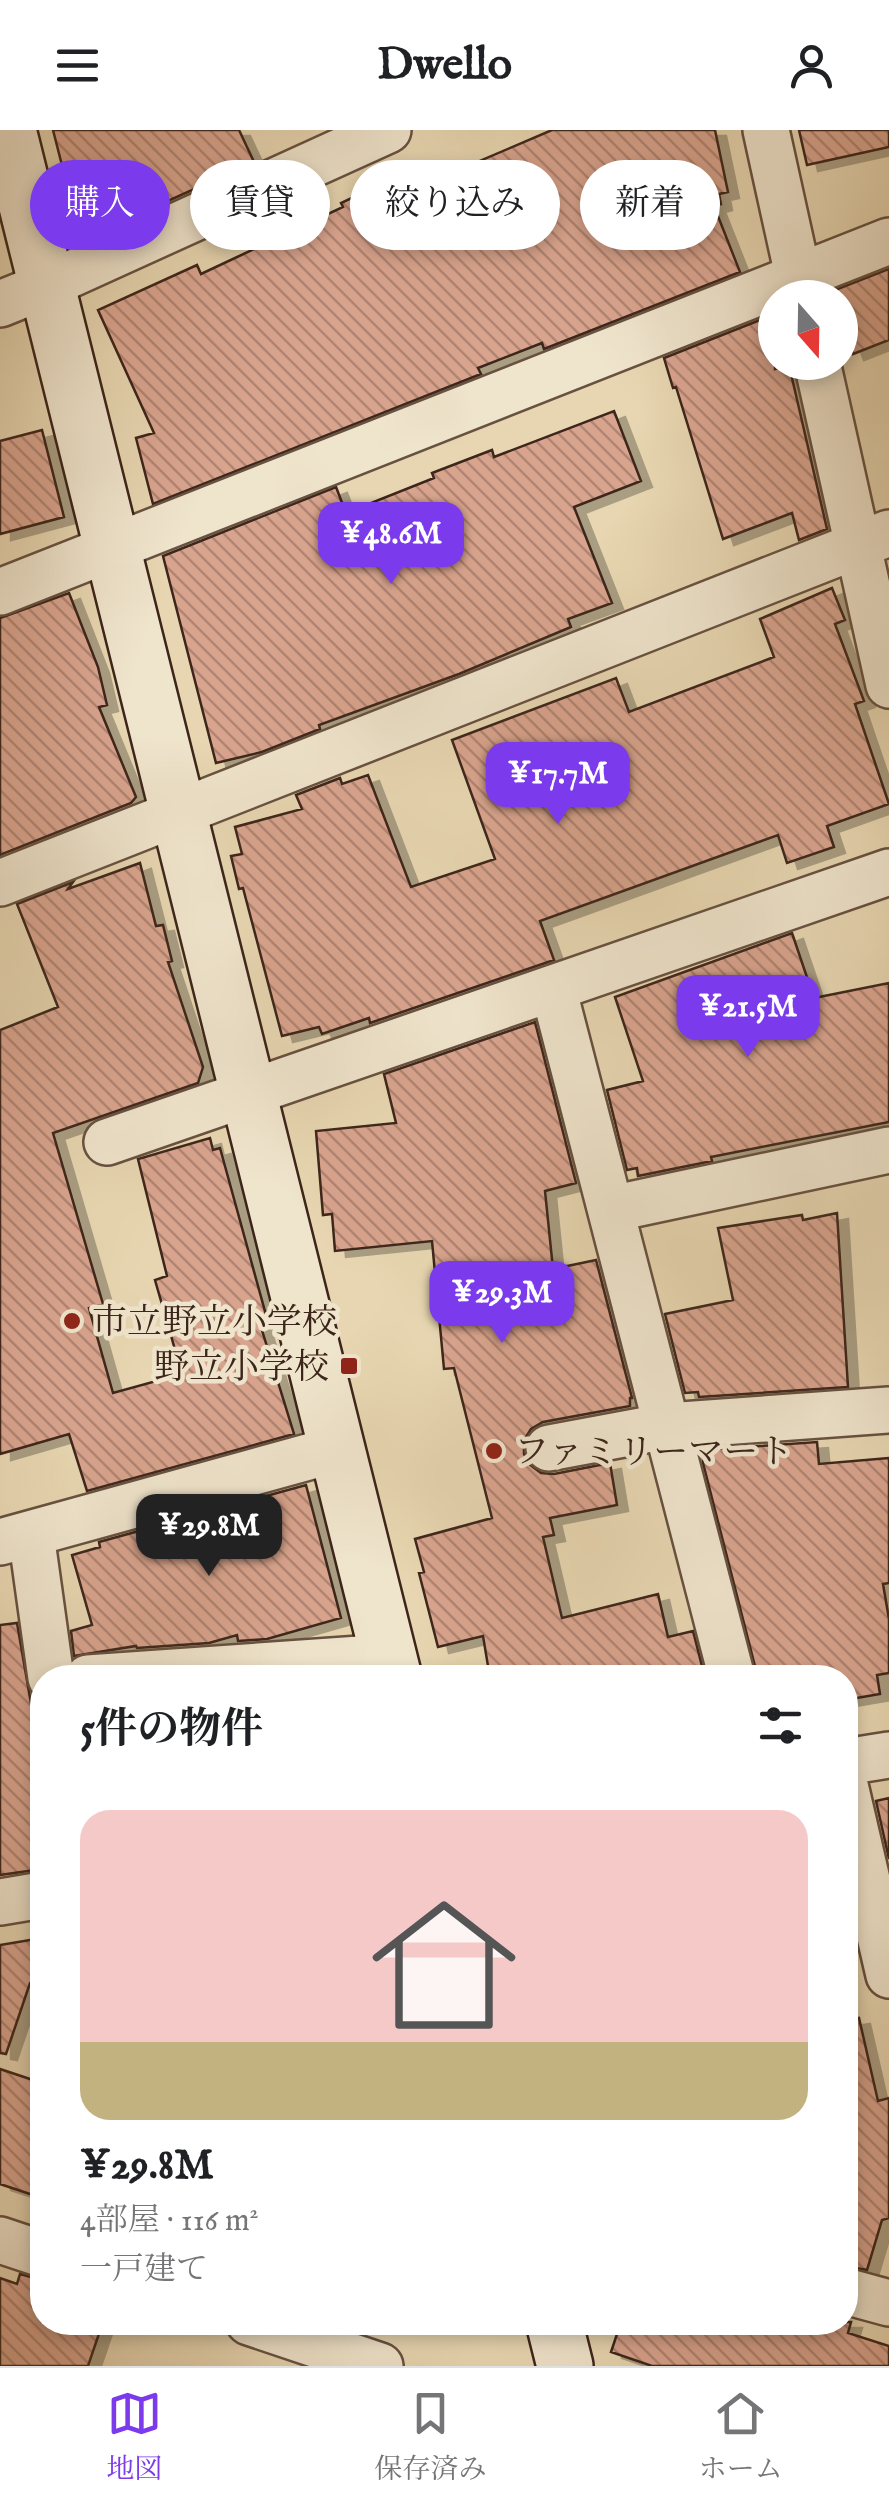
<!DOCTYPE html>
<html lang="ja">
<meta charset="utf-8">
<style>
:root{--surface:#fff;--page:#f2f2f2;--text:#202124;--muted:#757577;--line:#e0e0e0;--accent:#7c3aed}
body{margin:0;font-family:"IM FELL English","Noto Serif JP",serif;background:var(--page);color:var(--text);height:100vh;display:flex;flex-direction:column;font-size:38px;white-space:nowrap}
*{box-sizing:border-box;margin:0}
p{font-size:32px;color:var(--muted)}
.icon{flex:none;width:55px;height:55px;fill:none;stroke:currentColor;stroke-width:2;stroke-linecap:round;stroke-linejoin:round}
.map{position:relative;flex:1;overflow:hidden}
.side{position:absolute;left:30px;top:1535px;width:828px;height:670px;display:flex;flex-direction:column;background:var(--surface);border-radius:40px;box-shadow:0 5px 15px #0003}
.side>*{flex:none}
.hud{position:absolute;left:30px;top:30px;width:830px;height:90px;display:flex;gap:20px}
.needle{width:65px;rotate:160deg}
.fabs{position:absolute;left:758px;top:150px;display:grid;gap:20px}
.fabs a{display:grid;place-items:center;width:100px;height:100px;border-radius:50%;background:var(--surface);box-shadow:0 5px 15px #0003;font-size:50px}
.price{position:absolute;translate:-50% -85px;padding:0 22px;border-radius:20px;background:var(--accent);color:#fff;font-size:32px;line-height:65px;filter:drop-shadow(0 2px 5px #0008)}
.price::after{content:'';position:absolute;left:50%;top:60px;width:30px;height:22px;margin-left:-15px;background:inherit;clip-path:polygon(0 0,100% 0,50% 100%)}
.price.on{background:#222;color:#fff}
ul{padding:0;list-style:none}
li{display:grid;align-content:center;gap:20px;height:530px;padding:0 50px}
li span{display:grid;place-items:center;height:310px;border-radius:30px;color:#555}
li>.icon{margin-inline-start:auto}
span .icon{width:180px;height:180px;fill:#fffc;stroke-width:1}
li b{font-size:42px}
h2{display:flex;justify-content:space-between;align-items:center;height:120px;padding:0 50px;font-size:42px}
.tag{padding:0 35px;border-radius:45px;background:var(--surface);box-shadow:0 5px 15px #0003;font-size:35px;line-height:90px}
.tag.on{background:var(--accent);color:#fff}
header{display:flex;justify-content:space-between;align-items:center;height:130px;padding:0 50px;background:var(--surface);font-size:45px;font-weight:700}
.tab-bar{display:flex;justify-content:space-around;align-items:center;height:140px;border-top:2px solid var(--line);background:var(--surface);font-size:28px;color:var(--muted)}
.tab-bar a{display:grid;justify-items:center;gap:5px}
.tab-bar .on{color:var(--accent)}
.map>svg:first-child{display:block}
.building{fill:url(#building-back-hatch);stroke:#3c251a;stroke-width:2.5;filter:url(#shadow)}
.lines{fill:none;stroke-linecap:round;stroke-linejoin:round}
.street-casing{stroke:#675140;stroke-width:50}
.secondary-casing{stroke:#3c251a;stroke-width:60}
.street{stroke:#efe4cc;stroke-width:45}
.secondary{stroke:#efe4cc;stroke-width:55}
.poi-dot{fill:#8f2418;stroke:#efe4cc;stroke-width:4}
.labels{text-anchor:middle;stroke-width:9;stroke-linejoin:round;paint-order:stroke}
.poi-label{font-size:35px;fill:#3c251a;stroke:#efe4cc;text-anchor:start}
</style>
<header><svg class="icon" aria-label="menu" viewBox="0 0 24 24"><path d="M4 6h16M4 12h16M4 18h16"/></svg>Dwello<svg class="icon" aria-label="person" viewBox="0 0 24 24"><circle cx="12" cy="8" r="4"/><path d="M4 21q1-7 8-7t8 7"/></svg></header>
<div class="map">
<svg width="889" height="2236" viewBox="0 0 889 2236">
<defs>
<pattern id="building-back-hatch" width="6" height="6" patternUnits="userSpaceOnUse" patternTransform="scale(2.5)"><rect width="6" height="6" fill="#d9a48e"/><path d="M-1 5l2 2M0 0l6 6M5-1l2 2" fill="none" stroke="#b18573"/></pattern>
<filter id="shadow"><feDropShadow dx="11" dy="6" stdDeviation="0" flood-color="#0004"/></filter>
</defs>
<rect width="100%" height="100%" fill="#e7d6b1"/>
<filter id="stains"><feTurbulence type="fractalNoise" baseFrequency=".002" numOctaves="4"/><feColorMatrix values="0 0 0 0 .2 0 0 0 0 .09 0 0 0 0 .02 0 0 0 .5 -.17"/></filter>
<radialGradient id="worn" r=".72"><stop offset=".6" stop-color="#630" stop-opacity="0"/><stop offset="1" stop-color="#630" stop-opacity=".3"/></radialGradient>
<path class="building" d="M53,0h186l15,32 -161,73 -14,-3z
M552,0h163l13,62 -9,2 2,10 -7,2 26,66 -196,77 -2,-6 -64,25 3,6 -328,130 -17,-66 18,-5 -56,-123 99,-45 4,9 142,-67 -2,-4 42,-20 8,16z
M799,0h90v17l-82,18z
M889,139v71l-36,14 -13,-36v-20l-5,-8z
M775,189v50l14,-4 38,164 -28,11 -7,-27 -69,26 -47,-152 -3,1 -9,-30 96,-38 1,3z
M614,281l27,70 -67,26 38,96 -44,16 3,8 -112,47 -140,51 1,4 -58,23 -46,11 -53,-207 173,-69 10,26 88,-35 -2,-5 60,-23 2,7z
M42,300l22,87 -64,17v-93z
M832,458l13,32 -10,4 29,77 -9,3 34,100 -62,22 7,21 -47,16 -9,-28 -238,86 14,39 -184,63 -1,-5 -47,16 -3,-7 -37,9 -39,-148 -4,1 -8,-33 11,-2 -7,-27 67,-18 -6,-14 44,-17 2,6 26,-9 43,112 84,-28 -43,-119 164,-62 13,34 145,-55 -14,-38z
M69,463l29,74 9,38 -8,2 37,90 -5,6 -131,52v-237z
M140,733l16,63 7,-1 9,36 -4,1 35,105 -5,16 -145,50 50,171 -14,4 24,85 69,-19 -27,-94 12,-4 -29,-117 72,-21 3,12 7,-2 46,167 -6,2 1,10 33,107 -207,57 -18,-57 -69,20v-424l58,-23 -41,-103 56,-22 -5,7z
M792,803l22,65 75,-15v139l-178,35 1,4 -74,15 -1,-8 -10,2 -20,-80 36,-9 -28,-84z
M535,892l41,161 -31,8 8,78 43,-9 36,138h-2v8l-87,16 -12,7 -7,11v14l5,10 12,9 13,1 56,-11 7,42 -67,13 4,17 -11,2 19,81 96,-24 10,43 25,-6 12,47h-215l-7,-42 -45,11 -19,-74 5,-1 -9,-33 77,-21 -38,-150 -10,1 -12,-128 -97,10 -3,-37 -9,1 -7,-84 80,-8 -12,-49z
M837,1083l11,174 -149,10 -1,-5 -13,1 -20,-79 68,-14 -15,-72 84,-13 1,5z
M817,1312l2,22 70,-6v125l-6,1 6,35v54l-12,2 3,19 -35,6v-22h-87l-55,-215 -1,-13z
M306,1355l35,133 -74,21 -29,2 -1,-6 -28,8 -72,5 -1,-2 -62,10 -3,-25 21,-6 -20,-70 28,-8 -1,-5z
M17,1493l25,144v102l-42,6v-250z
M889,1668v61l-13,-58z
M42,1808v43l-12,2 -24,71 -6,-1v-108z
M859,1888l19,83 11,-3v120l-7,2 -15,50 -22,-4v-246z
M0,1939l42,14v115l-42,-14z
M20,2144l22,6v42h61l-15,44h-88v-88l17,6z
M621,2192h230l-3,11 41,13v20h-237l-41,-14z"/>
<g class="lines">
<g class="street-casing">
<path id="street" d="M766,0l37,168
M0,174l47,-19 341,-155
M817,232l72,323
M0,462l889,-351
M0,753l889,-350
M553,858l179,690
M107,1012l782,-270
M611,1079l278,-59
M549,1318l118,-22 222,-16
M31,1404l20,144
M0,1412l337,-93
M88,1548l301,-21
M845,1632l44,-7
M845,1655l44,190
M0,1772l42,-7
M0,2110l42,14
M845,2161l44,12
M249,2192l131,44"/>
</g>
<g class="secondary-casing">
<path id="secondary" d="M8,0l386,1548
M554,2192l11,44"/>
</g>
<use href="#street" class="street"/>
<use href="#secondary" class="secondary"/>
</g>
<g class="poi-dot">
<circle cx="72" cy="1191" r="10"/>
<rect x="339" y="1226" width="20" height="20" rx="5"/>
<circle cx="494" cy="1321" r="10"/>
</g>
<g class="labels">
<g class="poi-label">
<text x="92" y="1203">市立野立小学校</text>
<text x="329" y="1248" text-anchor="end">野立小学校</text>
<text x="514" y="1333">ファミリーマート</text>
</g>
</g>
<rect width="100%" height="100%" filter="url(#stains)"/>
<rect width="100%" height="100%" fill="url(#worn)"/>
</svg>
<div class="fabs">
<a><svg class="needle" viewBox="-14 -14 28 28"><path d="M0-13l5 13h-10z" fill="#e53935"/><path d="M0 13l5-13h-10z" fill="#757577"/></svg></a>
</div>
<b class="price" style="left:391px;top:457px">¥48.6M</b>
<b class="price" style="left:558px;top:697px">¥17.7M</b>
<b class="price" style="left:748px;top:930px">¥21.5M</b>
<b class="price" style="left:502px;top:1216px">¥29.3M</b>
<b class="price on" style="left:209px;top:1449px">¥29.8M</b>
<div class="hud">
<a class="tag on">購入</a>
<a class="tag">賃貸</a>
<a class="tag">絞り込み</a>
<a class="tag">新着</a>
</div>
<section class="side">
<h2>5件の物件<svg class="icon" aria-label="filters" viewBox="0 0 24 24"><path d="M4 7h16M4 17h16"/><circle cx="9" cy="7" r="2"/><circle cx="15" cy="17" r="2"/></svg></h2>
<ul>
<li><span style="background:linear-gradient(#f6c9c9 75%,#c2b280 0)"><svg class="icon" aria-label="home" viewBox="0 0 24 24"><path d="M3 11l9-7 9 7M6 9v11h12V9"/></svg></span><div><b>¥29.8M</b><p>4部屋 · 116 m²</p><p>一戸建て</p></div></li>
</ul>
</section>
</div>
<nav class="tab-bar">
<a class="on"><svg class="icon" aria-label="map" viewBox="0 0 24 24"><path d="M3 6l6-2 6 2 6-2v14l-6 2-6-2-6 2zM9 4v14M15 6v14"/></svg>地図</a>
<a><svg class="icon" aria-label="saved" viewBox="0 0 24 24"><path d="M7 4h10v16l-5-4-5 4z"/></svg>保存済み</a>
<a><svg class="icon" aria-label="home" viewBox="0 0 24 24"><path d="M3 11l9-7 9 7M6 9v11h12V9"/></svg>ホーム</a>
</nav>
